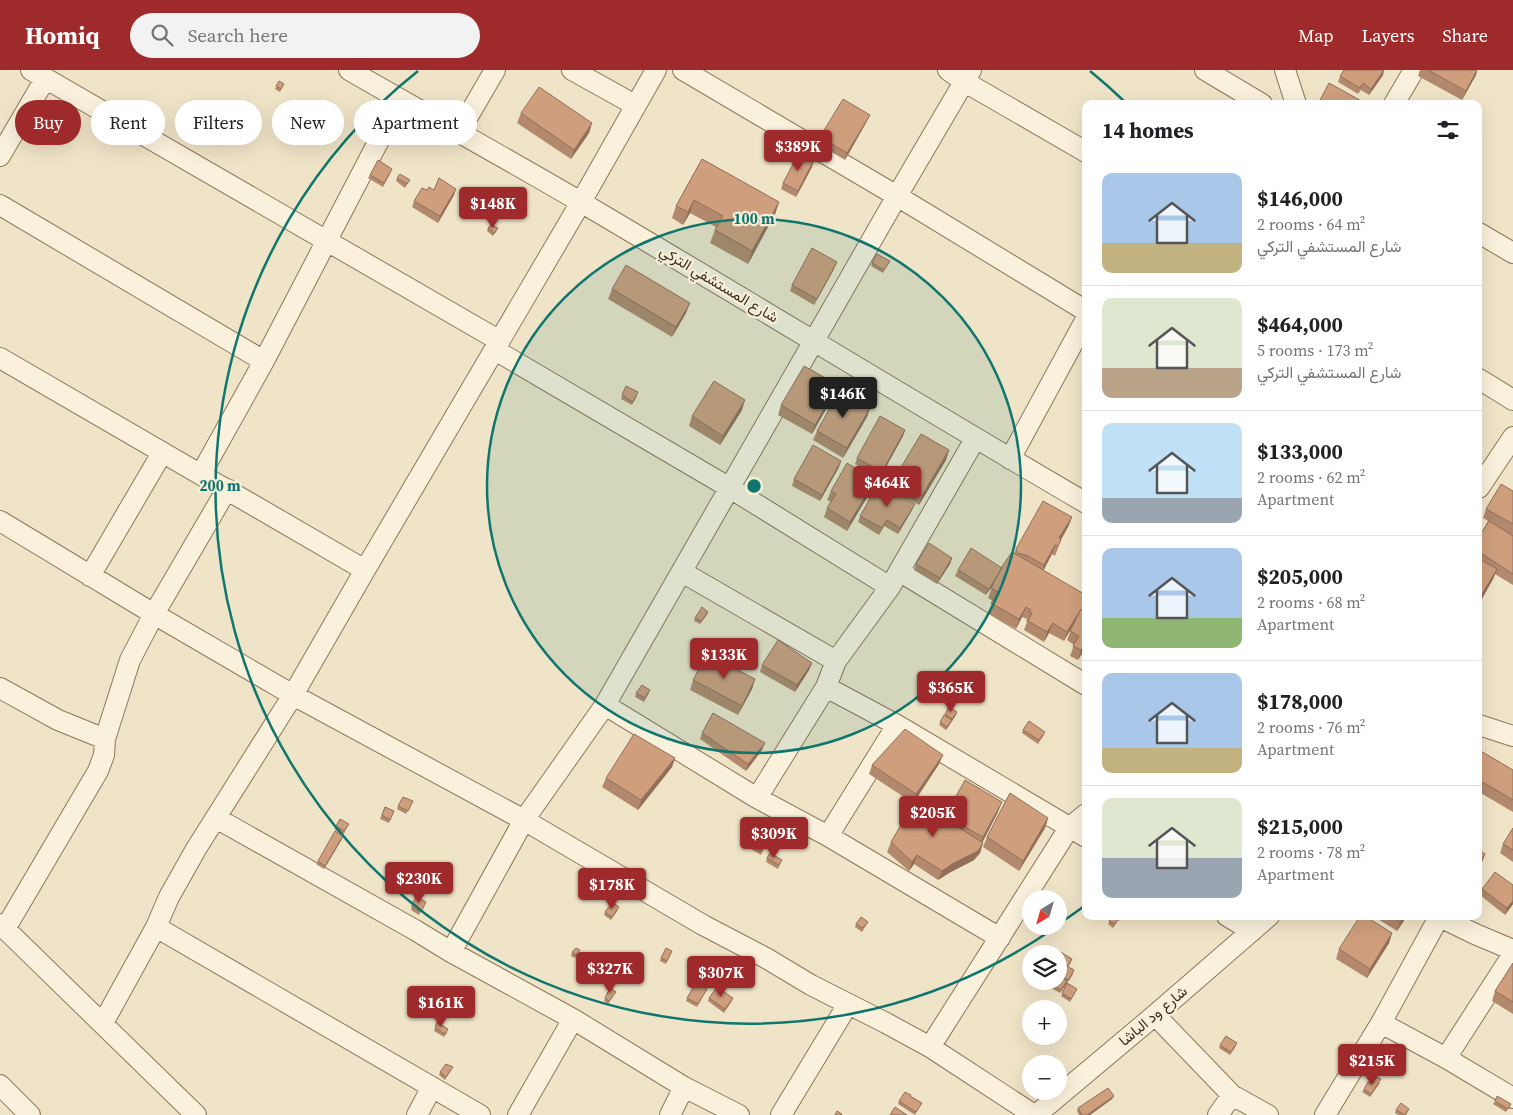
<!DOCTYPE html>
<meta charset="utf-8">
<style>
:root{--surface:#fff;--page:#f2f2f2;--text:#202124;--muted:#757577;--line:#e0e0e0;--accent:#9e2a2b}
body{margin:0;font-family:"Source Serif 4",Vazirmatn,serif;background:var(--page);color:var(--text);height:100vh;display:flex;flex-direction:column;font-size:19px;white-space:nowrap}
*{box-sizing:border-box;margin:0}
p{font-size:16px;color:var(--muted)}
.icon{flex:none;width:28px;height:28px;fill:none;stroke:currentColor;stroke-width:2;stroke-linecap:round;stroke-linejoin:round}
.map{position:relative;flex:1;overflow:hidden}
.details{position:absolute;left:1082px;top:30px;width:400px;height:820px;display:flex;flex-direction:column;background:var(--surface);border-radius:10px;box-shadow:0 5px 20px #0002}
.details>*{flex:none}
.guide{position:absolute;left:15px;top:30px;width:475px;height:45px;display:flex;gap:10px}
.needle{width:32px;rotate:217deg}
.tools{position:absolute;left:1022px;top:820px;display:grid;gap:10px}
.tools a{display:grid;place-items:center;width:45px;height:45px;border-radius:50%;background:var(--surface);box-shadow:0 5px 20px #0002;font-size:25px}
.price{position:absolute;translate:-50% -42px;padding:0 11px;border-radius:5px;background:var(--accent);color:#fff;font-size:16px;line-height:32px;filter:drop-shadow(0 1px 2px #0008)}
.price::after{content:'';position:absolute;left:50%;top:30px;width:15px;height:11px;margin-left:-8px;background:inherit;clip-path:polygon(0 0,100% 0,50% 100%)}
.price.current{background:#222;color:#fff}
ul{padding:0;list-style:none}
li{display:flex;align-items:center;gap:15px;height:125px;padding:0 20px}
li+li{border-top:1px solid var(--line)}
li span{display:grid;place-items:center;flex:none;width:140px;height:100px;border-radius:10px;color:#555}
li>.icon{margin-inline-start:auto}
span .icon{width:60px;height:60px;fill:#fffc;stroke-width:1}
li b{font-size:21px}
h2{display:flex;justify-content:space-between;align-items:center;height:60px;padding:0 20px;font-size:21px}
.pill{padding:0 18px;border-radius:22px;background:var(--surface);box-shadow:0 5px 20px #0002;font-size:18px;line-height:45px}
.pill.current{background:var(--accent);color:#fff}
header{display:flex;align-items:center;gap:30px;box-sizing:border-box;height:70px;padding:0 25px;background:var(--accent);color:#fff}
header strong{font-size:24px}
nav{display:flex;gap:28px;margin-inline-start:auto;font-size:18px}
.search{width:350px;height:45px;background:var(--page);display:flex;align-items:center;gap:12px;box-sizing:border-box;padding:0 18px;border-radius:28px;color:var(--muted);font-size:19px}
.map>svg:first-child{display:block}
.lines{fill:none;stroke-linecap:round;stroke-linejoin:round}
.street-casing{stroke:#8d765c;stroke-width:22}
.street{stroke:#faf1dc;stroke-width:20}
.wall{fill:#b2896c}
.shaded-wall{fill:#916f58}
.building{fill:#cf9f7d;stroke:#916f58}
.ring{fill:none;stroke:#0f766e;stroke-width:2.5}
.labels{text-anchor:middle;stroke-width:4.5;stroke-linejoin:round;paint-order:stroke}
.street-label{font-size:15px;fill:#3d2e20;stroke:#f7eed8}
.centre{fill:#0f766e;stroke:#f7eed8;stroke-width:2.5}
.ring-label{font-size:15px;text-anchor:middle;font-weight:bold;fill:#0f766e;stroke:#f7eed8;stroke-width:4.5;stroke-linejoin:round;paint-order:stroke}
</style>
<header>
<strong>Homiq</strong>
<div class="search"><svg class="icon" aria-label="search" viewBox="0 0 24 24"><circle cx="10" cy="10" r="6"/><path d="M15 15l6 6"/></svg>Search here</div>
<nav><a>Map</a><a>Layers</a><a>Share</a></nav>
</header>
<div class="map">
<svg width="1513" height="1045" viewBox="0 0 1513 1045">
<rect width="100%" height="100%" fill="#f0e4c8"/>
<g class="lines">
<g class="street-casing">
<path id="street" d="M31,0l469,271
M349,0c78,45 157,88 235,134 168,99 334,201 502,299
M572,0l63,35
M683,0l214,126 189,115
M948,0l17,12 121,70
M1205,0l57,34
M1285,0l11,34
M1394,34l20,-34
M459,62l36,-62
M0,86l45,-77
M0,135l264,156
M1479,163l34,20
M495,280l235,138 160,99
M0,288l365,212
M1479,309l34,21
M1010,389l76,-140
M201,404l63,-113 136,-261
M1479,418l34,-51
M0,451l154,93 139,81 231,125 179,105 63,33 45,27 75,38 44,24 104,68
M899,501l187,114
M682,502l154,89
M90,506l72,-123
M826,617l71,38 189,112
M0,618l58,32 47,19
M605,635l152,93 71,38 172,102
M1479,655l34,11
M757,728l69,-111 10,-26 54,-74 85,-148
M216,748l199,112 36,22 122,67 111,68 55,28
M828,766l69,-111
M1227,846l25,15
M1438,846l37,18 38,16
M0,854l196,191
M156,857l324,188
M5,859l93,-158 6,-16 1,-16 25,-79 24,-46 73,-125
M451,882l73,-132 81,-115 292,-509 74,-126
M1155,945l77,80 36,20
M103,953l53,-96 13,-30 27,-48 97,-154 72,-125 216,-368 75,-132
M1381,953l65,35 67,40
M930,977l139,-219 17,-14
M1446,988l67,-104
M0,1015l30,30
M417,1045l15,-28
M518,1045l55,-96
M670,1045l14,-28
M781,1045l67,-111
M1036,1045l119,-100 114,-99
M1218,1045l14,-20
M1325,1045l56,-92 58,-106"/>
</g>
<use href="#street" class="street"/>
</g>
<path class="wall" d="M1344,0h40l-1,5 -14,20 -8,-5 -3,4 -20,-12 2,-6z
M1420,0h57l-1,5 -14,25 -44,-24z
M279,11l5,3 -4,8 -5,-3z
M521,43l71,10 -3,10 -18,26 -54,-36z
M867,51l-22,39 -27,-16 2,-7z
M702,89l77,43 -4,12 -27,50 -38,-21 6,-16 -26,-14 -7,12 -11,-7 4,-12z
M812,97l-16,30 -15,-8 2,-6z
M391,102l-8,15 -15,-9 2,-3z
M397,108l11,5 -3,5 -9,-7z
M427,120h7l20,5 -16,28 -26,-16 2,-6z
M512,123l-7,12 -3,-1 -4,-4 2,-4z
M488,158h10l-2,4 -3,4 -6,-5z
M872,193l16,1 -5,9 -12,-7z
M834,199l-20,36 -24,-14 2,-6z
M612,219l74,24 -14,24 -64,-38z
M626,316l11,10 -5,9 -11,-6z
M834,325l-22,39 -34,-19 3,-10z
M870,338l-3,9 -24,41 -30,-18 4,-9z
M742,340l-22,35 -31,-19 3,-10z
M905,360l-2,6 -23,42 -25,-14 2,-6z
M949,380l-3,10 -27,45 -28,-16 3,-10z
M839,397l-19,34 -28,-15 2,-7z
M875,410l-3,9 -25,42 -23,-14 3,-9 4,-6 -4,-2 4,-9z
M1513,421v94l-18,-11 -2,5 -14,25v-70l1,1 8,-14 -5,-3 3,-9z
M912,440l-14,24 -14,-8 -5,9 -21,-13 2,-6z
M1072,447l-4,10 -7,13 -6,16 -3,-2 -9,17 43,24v56l-2,-1 -6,10 -8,-4 4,-11 -7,-5 5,-13 -8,14 -15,-8 -5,9 -20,-12 3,-8 -1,-1 1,-2 -5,-2 -6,12 -28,-16 5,-12 -5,-3 4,-11 -6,8 -31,-19 3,-6 44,-2 12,-14 2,-5z
M952,488l-2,6 -13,20 -23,-14 2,-6z
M708,542l-1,3 -7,9 -6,-3 1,-3z
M812,593l-3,7 -14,22 -35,-20 2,-7z
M755,609l-3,10 -14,26 -48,-25 3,-10z
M636,623h13l-5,9 -9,-5z
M945,644l11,1 -10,15 -7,-5z
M1023,660l21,5 -6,9 -16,-11z
M702,663l60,17 -16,21 -46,-32z
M1479,680l34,20v42l-34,-20z
M675,688l-3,9 -34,43 -36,-23 4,-9z
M939,694l-22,34 27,20 1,-2 53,-4 -16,31h1l-3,10 -6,7 -25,13 -11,7 -24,-16 -5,7 -22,-19 4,-10 25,-44 -3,5 -44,-29 3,-9z
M413,731l-7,13 -9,-5 1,-3z
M385,737l9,4 -5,12 -9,-4z
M1048,748l-3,10 -26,43 -36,-24 4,-10z
M349,754l-6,11 -8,-5 1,-4z
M1513,758v34l-13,-9 3,-9z
M342,769l-18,30 -8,-5 2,-3z
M752,775l13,1 -4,9 -10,-6z
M767,788l15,2 -4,9 -12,-7z
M1482,819l31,15 -8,11 -25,-20z
M426,832l-7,13 -8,-5 1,-2 -1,-1 1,-3z
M618,840l-7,10 -7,-5 1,-3z
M1112,846h12l-4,5 -2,-1 -5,8 -5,-4z
M1373,846h34l-10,15z
M868,852l-6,10 -7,-5 1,-3z
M1392,863l-3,10 -22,35 -31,-19 3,-10z
M672,881l-6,13 -6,-3 1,-3z
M572,882l6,2 -3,4 -4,-2z
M1059,884l12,8 -3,5 5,7 -6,9 10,6 -7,13 -9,-6 6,-13 -7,10 -16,-9v-3h15z
M1513,893v51l-21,-13 3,-10z
M707,919l-10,18 -11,-6 1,-3z
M614,925l-6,9 -4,-3 1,-3z
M709,928h24l-1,3 -8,12 -16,-12z
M437,952l10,11 -3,4 -10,-6z
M1220,975l16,1 -6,9 -11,-7z
M1378,981l-7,9 -5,-4 1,-3z
M451,1000l-6,10 -6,-5 1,-3z
M1380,1013l-10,14 -8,-5 2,-3 8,-5z
M910,1026l12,7 -7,12 -17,-11 1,-3z
M1112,1029l-22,16h-11l-2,-4 1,-3z
M1495,1031l16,3 -5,8 -13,-8z
M1409,1039l-3,6h-8l-3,-2 1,-3z"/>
<path class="shaded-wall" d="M1384,0l-1,5 -14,20 2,-6z
M1477,0l-1,5 -14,25 4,-9z
M870,45l-3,6 -22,39 2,-7z
M592,53l-3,10 -18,26 3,-9z
M814,90l-2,7 -16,30 2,-6z
M456,119l-2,6 -16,28 2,-7z
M694,130l-4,13 -7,12 5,-13z
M779,132l-4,12 -27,50 4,-13z
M837,192l-3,7 -20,36 3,-6z
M690,233l-4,10 -14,24 4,-10z
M838,315l-4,10 -22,39 3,-9z
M745,330l-3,10 -22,35 3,-9z
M870,338l-3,9 -24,41 4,-10z
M905,360l-2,6 -23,42 2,-6z
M949,380l-3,10 -27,45 3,-9z
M841,391l-2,6 -19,34 2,-6z
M875,410l-3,9 -25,42 3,-9z
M915,434l-3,6 -14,24 2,-6z
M1072,447l-4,10 -11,19 2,-8z
M887,450l-3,6 -5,9 3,-7z
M1055,475l-3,9 -11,21 3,-10z
M952,488l-2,6 -13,20 3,-6z
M1002,498l-2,6 -14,21 3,-6z
M1497,499l-4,10 -14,25 2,-8z
M1026,537l-4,10 -6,12 3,-10z
M1081,539l-4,9 -13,23 3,-9z
M1053,553l-4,10 -5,9 3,-10z
M1086,572l-2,8 -6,10 3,-10z
M812,593l-3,7 -14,22 2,-7z
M755,609l-3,10 -14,26 4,-9z
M957,642l-1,3 -10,15 1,-3z
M765,673l-3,7 -16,21 2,-7z
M943,685l-4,9 -26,39 3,-9z
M675,688l-3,9 -34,43 3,-10z
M1002,732l-4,10 -18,35 3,-10z
M1048,748l-3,10 -26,43 4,-10z
M343,766l-1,3 -18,30 1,-3z
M983,773l-3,10 -6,7 -25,13 -11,7 4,-9z
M1485,784l-2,6 -4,7v-3z
M917,785l-3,9 -5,7 3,-9z
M1513,831v3l-8,11 2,-7z
M1404,846h3l-10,15 3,-9z
M1392,863l-3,10 -22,35 3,-9z
M1114,1026l-2,3 -22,16h-3z"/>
<path class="building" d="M1344,0h40l-13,19 -8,-6 -3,5 -20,-12z
M1428,0h49l-11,21z
M279,11l5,3 -3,5 -5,-3z
M1329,13l38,21h-49z
M539,17l53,36 -18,27 -53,-37z
M843,29l27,16 -23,38 -27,-16z
M799,83l15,7 -16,31 -15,-8z
M702,89l77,43 -27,49 -37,-21 8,-14 -29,-16 -6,12 -12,-6z
M378,90l14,9 -8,14 -14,-8z
M400,104l10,6 -3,4 -10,-6z
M439,108l17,11 -16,27 -26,-15 8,-13 5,2 2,-3 5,3z
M506,119l6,4 -6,8 -3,-1 -3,-4z
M491,155l7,3 -4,5 -6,-5z
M812,178l25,14 -20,37 -25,-14z
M877,184l13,7 -6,9 -12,-7z
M626,195l64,38 -14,24 -64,-38z
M804,296l34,19 -23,40 -34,-20z
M714,311l31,19 -22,36 -31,-20z
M626,316l12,6 -5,10 -11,-7z
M840,320l30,18 -23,40 -30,-17z
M880,346l25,14 -23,42 -25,-14z
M921,364l28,16 -27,46 -28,-17z
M813,375l28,16 -19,34 -28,-16z
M847,393l28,17 -25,42 -23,-14 9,-14 -5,-3z
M879,413l36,21 -15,24 -13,-8 -5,8 -22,-12z
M1501,414l12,7v33l-27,-15z
M1043,431l29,16 -13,21 2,2 -3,6 -3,-1 -11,20 -16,-9 -10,-3 -2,-4z
M1489,451l24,15v38l-34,-22v-18l1,1z
M929,473l23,15 -12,20 -24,-14z
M971,478l31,20 -13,21 -31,-19z
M1012,482l74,43v47l-5,8 -8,-4 6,-10 -9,-5 11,-22 -14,23 -14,-9 -6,9 -19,-11 4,-8 -3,-1 2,-2 -5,-3 -7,12 -28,-16 7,-11 -7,-4 12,-23z
M1479,489l18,10 -16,27 -2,-2z
M702,537l6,5 -7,9 -6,-3z
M778,570l34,23 -15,22 -35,-20z
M707,584l48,25 -13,27 -49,-26z
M642,615l8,5 -5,8 -9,-5z
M949,637l8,5 -5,7 -7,-5z
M713,643l52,30 -17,21 -46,-31z
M944,645l8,5 -5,7 -7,-5z
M1029,651l16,11 -6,8 -16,-10z
M905,659l38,26 -27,39 -44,-29z
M634,664l41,24 -34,42 -35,-22z
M1479,680l34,20v30l-34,-20z
M965,710l37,22 -19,35 -38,-21z
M1010,723l38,25 -25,43 -36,-24z
M403,727l10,4 -5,10 -10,-5z
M917,728l27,20 39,25 -5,8 -26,13 -10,7 -25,-16 -5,7 -21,-20z
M385,737l9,4 -4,9 -8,-5z
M340,749l9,5 -5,7 -8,-5z
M1513,758v22l-10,-6z
M335,761l8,5 -18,30 -7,-5z
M755,770l10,6 -3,5 -10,-6z
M1479,780l6,4 -6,10z
M770,783l12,7 -3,5 -12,-7z
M1495,802l18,13v16l-6,7 -25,-19z
M416,827l10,5 -5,10 -9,-5 2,-2 -2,-1z
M613,833l6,4 -7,10 -7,-5 6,-8z
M1112,846h6l1,2 -4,6 -6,-3z
M1360,846h5l27,17 -22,36 -31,-20z
M1391,846h13l-4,6z
M861,847l7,5 -5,6 -7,-4z
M576,878l4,2 -4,5 -4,-3z
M666,878l6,3 -5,10 -6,-3z
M1059,881l13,8 -4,7 -9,-6v-6h-2z
M1059,892l15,8 -5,10 -8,-4 3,-6 -4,6 -1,-1z
M1513,893v39l-18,-11z
M1059,906l8,5 -6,9 -15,-9h13z
M696,913l11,6 -9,15 -11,-6z
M1067,913l10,6 -6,10 -9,-6z
M717,917l16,11 -8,11 -16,-11z
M610,918l6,4 -7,9 -4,-3z
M437,952l11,7 -3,5 -10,-6z
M1226,966l11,7 -6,9 -11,-7z
M1373,975l6,3 -7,9 -5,-4z
M446,994l7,3 -7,10 -6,-5z
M1377,1007l4,2 -10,15 -7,-5 4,-7 4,2z
M1108,1018l6,8 -27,19h-5l-4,-7z
M905,1022l6,3 -1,1 12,7 -6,9 -17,-11z
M1497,1026l14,8 -3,5 -13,-8z
M1401,1033l8,6 -4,6 -9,-5z
M895,1037l12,8h-17z
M837,1041l5,3 -1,1h-6z"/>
<circle cx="754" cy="416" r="267" fill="#0f766e" fill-opacity=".12"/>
<g class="ring">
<circle cx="754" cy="416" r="267"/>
<path d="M1083 837A534 534 0 0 1 1060 853M1053 859A534 534 0 0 1 418 1M1090 1A534 534 0 0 1 1125 32"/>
</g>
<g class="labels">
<g class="street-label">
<text transform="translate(719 214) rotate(31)" y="5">شارع المستشفي التركي</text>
<text transform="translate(1153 946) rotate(-40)" y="5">شارع ود الباشا</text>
</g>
</g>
<circle cx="754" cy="416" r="8" class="centre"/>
<g class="ring-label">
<text x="754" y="154">100 m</text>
<text x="220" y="421">200 m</text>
</g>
</svg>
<div class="tools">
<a><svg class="needle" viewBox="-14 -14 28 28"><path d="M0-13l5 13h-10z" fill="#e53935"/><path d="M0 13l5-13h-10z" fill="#757577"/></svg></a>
<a><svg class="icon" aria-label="layers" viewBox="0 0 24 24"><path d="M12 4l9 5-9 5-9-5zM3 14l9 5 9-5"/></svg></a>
<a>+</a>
<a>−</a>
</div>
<b class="price" style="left:798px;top:102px">$389K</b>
<b class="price" style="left:493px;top:159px">$148K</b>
<b class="price current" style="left:843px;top:349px">$146K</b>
<b class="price" style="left:887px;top:438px">$464K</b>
<b class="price" style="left:724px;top:610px">$133K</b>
<b class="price" style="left:951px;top:643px">$365K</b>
<b class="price" style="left:933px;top:768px">$205K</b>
<b class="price" style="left:774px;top:789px">$309K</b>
<b class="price" style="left:419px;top:834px">$230K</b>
<b class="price" style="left:612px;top:840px">$178K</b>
<b class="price" style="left:610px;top:924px">$327K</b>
<b class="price" style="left:721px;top:928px">$307K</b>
<b class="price" style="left:441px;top:958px">$161K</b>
<b class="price" style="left:1372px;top:1016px">$215K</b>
<div class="guide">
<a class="pill current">Buy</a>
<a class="pill">Rent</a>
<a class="pill">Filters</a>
<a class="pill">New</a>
<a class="pill">Apartment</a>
</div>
<section class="details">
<h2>14 homes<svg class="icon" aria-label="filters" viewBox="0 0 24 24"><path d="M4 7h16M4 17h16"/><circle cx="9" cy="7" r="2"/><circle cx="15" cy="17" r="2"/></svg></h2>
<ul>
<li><span style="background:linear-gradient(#a9c7e8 70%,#c2b280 0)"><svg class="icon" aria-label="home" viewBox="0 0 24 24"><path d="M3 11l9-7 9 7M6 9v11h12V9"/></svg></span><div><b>$146,000</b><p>2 rooms · 64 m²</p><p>شارع المستشفي التركي</p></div></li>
<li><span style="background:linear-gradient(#dfe7d0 70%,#b9a48a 0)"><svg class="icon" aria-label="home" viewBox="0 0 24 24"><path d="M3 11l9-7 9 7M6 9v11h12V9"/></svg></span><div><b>$464,000</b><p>5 rooms · 173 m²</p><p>شارع المستشفي التركي</p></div></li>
<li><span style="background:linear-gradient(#bfe0f5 75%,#9aa5b1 0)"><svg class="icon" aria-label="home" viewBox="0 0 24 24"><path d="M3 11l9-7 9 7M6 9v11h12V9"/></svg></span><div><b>$133,000</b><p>2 rooms · 62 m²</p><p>Apartment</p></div></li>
<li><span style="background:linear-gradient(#a9c7e8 70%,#8fb573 0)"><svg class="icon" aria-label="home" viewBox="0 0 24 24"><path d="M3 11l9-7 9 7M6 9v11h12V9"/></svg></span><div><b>$205,000</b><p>2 rooms · 68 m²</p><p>Apartment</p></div></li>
<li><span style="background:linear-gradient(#a9c7e8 75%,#c2b280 0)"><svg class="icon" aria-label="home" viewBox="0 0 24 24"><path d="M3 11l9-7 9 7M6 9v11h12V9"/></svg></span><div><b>$178,000</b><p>2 rooms · 76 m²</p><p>Apartment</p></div></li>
<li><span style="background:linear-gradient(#dfe7d0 60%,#9aa5b1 0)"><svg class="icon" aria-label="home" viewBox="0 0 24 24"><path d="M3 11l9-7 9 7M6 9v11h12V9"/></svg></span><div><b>$215,000</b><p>2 rooms · 78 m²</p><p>Apartment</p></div></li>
</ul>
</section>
</div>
